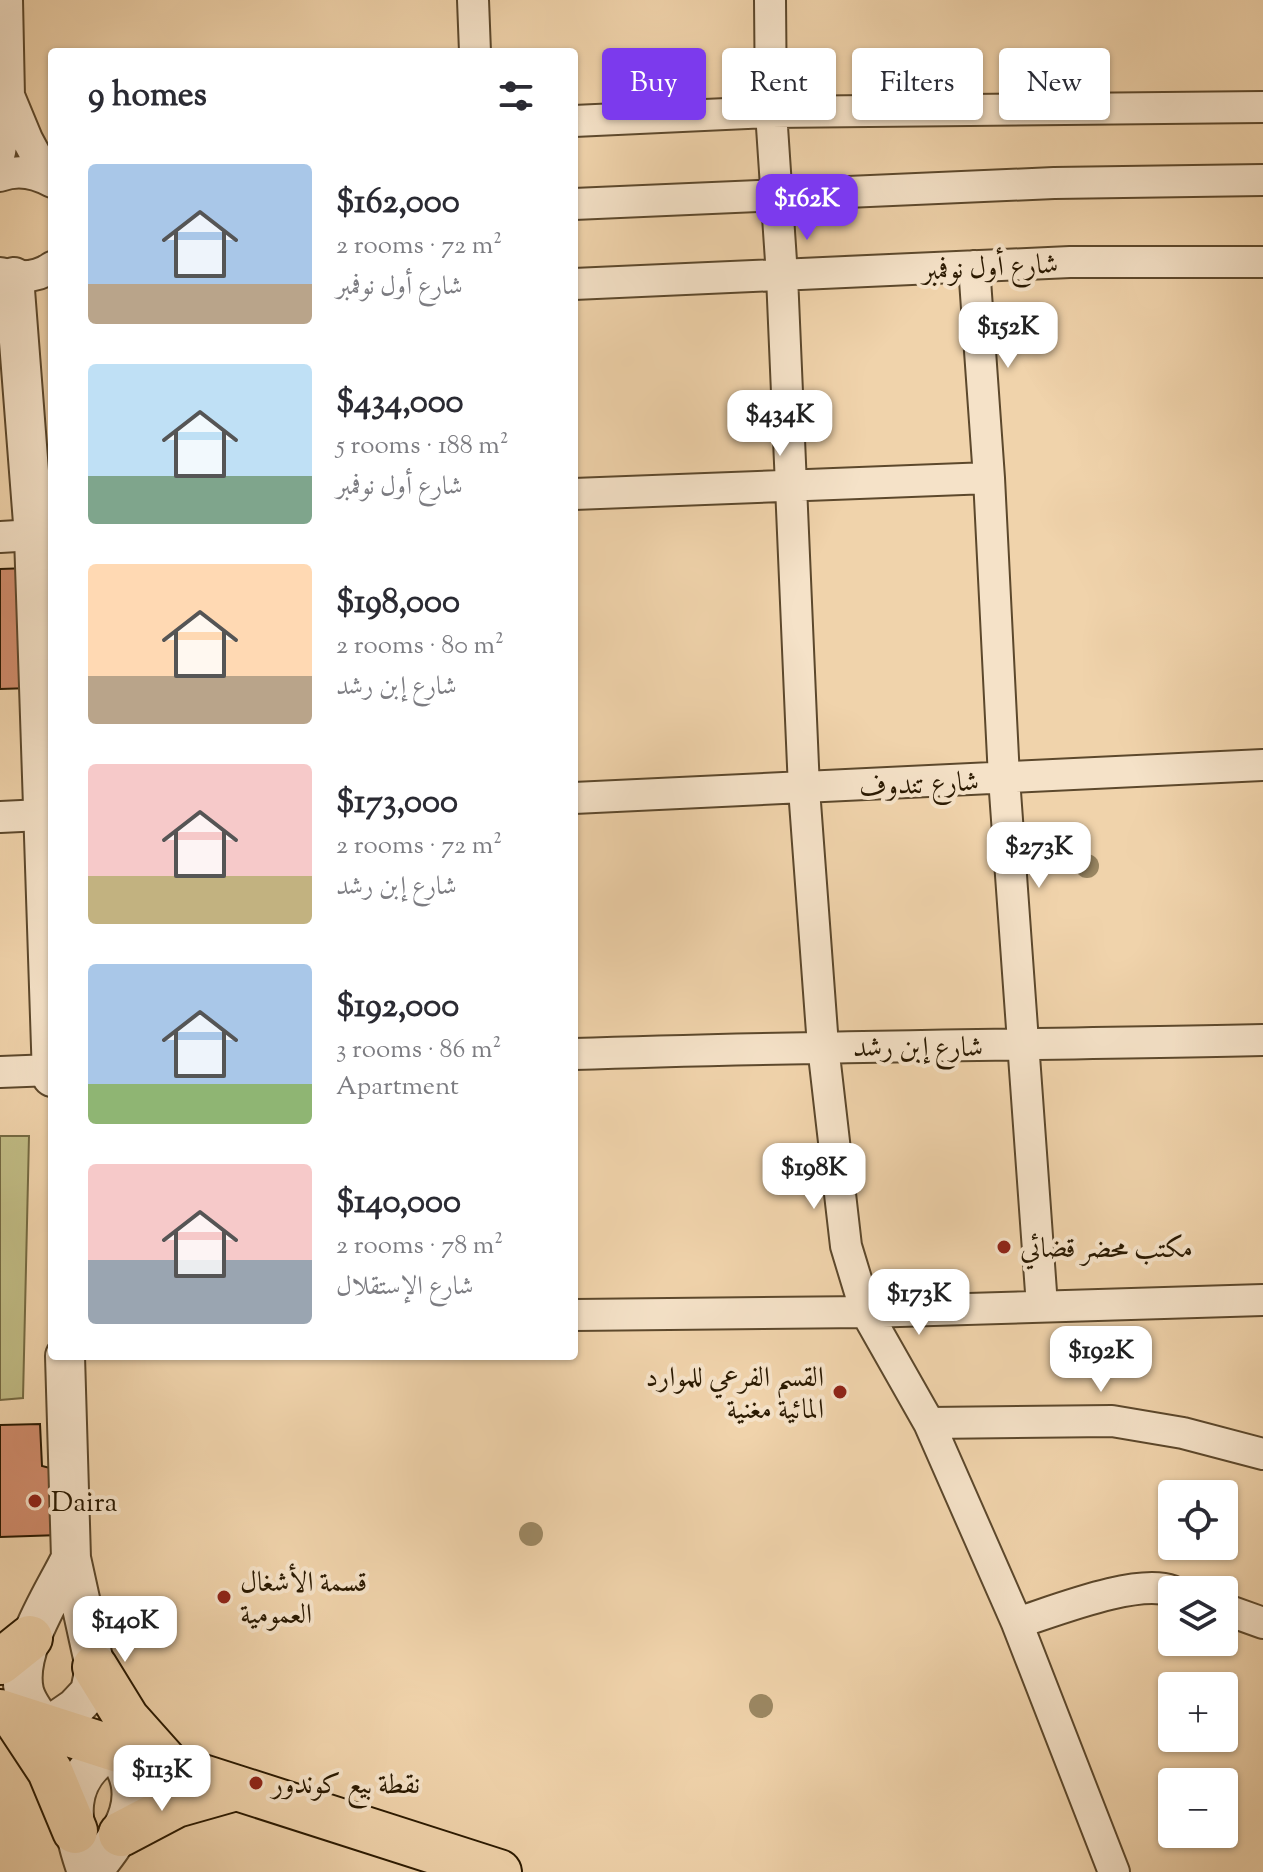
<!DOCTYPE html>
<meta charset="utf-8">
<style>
:root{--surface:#fff;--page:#f2f2f3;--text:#2b2b33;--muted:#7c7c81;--accent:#7c3aed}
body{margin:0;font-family:"Sorts Mill Goudy",Amiri,serif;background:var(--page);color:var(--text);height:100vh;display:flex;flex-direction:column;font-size:30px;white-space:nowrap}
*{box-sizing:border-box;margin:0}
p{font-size:26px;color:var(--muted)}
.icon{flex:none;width:44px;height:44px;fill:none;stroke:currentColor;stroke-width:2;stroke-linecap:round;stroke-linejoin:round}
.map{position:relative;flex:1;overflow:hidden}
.details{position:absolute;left:48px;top:48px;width:530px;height:1312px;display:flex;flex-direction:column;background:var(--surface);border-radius:8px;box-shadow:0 2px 6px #0004}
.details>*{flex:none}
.top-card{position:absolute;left:602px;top:48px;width:540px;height:72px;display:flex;gap:16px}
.tools{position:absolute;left:1158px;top:1480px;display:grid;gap:16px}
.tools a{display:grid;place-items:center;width:80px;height:80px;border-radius:8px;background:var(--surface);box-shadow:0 2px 6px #0004;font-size:40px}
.price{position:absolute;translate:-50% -68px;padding:0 18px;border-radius:16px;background:#fff;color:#222;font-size:26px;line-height:52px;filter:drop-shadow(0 2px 4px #0008)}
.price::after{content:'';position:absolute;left:50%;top:48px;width:24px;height:18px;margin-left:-12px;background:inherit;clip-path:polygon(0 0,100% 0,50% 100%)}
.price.on{background:var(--accent);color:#fff}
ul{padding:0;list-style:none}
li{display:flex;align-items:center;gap:24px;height:200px;padding:0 40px}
li span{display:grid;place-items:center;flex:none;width:224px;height:160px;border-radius:8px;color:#555}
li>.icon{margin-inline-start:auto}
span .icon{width:96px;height:96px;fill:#fffc;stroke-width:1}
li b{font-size:34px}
h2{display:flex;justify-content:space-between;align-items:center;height:96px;padding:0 40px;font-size:34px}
.pill{padding:0 28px;border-radius:8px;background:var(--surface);box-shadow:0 2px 6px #0004;font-size:28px;line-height:72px}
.pill.on{background:var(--accent);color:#fff}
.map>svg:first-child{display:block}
.green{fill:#c0bb84;stroke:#756a42;stroke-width:2}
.building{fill:#d08c6c;stroke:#2a1901;stroke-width:2}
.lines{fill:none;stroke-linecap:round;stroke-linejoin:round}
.minor-casing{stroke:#5c482c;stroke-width:34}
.tertiary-casing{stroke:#5c482c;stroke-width:42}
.primary-casing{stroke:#2a1901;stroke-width:48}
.minor{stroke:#f5e2c8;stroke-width:30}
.tertiary{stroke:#f5e2c8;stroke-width:38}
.primary{stroke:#f0d3ab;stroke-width:44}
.tree{fill:#9c8863}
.poi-dot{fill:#8f2418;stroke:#f5e2c8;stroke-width:3}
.labels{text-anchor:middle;stroke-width:8;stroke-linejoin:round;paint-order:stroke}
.street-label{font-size:28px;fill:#2a1901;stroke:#f5e2c8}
.poi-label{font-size:28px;fill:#2a1901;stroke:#f5e2c8;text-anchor:start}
</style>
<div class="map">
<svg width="1263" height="1872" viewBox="0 0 1263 1872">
<rect width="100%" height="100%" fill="#f0d3ab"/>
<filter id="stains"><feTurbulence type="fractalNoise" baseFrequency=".0025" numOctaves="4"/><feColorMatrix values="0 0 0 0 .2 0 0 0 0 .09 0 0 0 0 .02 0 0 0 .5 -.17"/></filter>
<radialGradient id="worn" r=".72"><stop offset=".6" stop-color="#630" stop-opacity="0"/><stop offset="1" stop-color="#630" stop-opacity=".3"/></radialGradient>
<path class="green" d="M0,1136h29l-6,262 -23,2z"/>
<path class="building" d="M28,568l3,120 -31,1v-120z
M40,1424l2,42 16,4 2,65 -60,2v-112z"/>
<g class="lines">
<g class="minor-casing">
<path id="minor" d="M473,0l2,52
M770,0l1,112 11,164 22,513 19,257 23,200 20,66 63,111 88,200 97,249
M10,98l17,41 22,41
M574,121l197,-9 492,-5
M0,152l9,-56 -2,-96
M0,176c18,-7 36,-3 52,6
M574,204l480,-21 209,-3
M974,266l15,212 15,300 38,528
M0,273c18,5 36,6 52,-6
M574,284l496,-22h193
M574,494l415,-16
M0,537l52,-3
M574,798l689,-33
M0,817l42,-2
M574,1054c230,-8 459,-9 689,-14
M0,1072l52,-2
M574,1315l292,-3 397,-12
M929,1423l183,-2 71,12 80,21
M1224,1609l39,14
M1017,1623c38,-12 120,-45 155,-32"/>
</g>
<g class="tertiary-casing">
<path id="tertiary" d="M14,277l20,259 18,541
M65,1356l6,202 24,109 -5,25 -15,16 -29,20c-8,-11 -19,-24 -22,-37 -9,-41 29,-96 47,-133
M87,1872c-17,-49 -26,-93 26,-123 38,46 11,83 -21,123"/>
</g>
<g class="primary-casing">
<path id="primary" d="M0,1662l30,-24
M95,1667l32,52 41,46
M0,1712l499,160
M15,1718l35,53 25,60
M121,1834l55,-29 60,-17"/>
</g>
<use href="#minor" class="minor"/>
<use href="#tertiary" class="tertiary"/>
<use href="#primary" class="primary"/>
</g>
<g class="tree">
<circle cx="1087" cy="866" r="12"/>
<circle cx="531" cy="1534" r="12"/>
<circle cx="761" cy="1706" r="12"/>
</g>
<g class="poi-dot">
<circle cx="1004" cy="1247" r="8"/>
<circle cx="840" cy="1392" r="8"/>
<circle cx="35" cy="1501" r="8"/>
<circle cx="224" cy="1597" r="8"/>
<circle cx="256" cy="1783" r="8"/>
</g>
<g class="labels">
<g class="street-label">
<text transform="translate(990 266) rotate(-3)" y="10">شارع أول نوفمبر</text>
<text transform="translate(919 783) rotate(-3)" y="10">شارع تندوف</text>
<text x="918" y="1056">شارع إبن رشد</text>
</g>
<g class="poi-label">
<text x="1020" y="1257">مكتب محضر قضائي</text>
<text x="824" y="1386" text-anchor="end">القسم الفرعي للموارد<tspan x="824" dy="32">المائية مغنية</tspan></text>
<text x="51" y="1511">Daira</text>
<text x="240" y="1591">قسمة الأشغال<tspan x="240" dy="32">العمومية</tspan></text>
<text x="272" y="1793">نقطة بيع كوندور</text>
</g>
</g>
<rect width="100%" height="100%" filter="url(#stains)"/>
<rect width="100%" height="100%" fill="url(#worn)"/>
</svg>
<div class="tools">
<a><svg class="icon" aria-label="locate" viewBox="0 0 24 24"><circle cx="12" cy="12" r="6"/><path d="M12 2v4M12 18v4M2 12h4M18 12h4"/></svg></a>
<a><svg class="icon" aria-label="layers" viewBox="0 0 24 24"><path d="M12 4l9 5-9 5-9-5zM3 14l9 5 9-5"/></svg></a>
<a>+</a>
<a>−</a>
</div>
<b class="price on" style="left:807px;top:242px">$162K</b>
<b class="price" style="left:1008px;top:370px">$152K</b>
<b class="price" style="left:780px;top:458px">$434K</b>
<b class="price" style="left:1039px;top:890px">$273K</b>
<b class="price" style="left:814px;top:1211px">$198K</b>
<b class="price" style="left:919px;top:1337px">$173K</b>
<b class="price" style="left:1101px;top:1394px">$192K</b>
<b class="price" style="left:125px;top:1664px">$140K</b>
<b class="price" style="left:162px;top:1813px">$113K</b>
<div class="top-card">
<a class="pill on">Buy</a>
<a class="pill">Rent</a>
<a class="pill">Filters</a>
<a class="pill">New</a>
</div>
<section class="details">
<h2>9 homes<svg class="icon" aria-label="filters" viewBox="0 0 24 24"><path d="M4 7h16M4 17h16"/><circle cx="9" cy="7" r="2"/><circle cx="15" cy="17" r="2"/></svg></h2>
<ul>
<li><span style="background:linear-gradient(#a9c7e8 75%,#b9a48a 0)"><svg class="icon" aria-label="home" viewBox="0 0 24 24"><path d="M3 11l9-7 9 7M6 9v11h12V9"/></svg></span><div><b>$162,000</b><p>2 rooms · 72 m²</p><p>شارع أول نوفمبر</p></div></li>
<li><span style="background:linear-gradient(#bfe0f5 70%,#7fa58c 0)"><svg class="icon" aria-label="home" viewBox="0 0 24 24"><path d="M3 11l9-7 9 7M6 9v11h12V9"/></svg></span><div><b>$434,000</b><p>5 rooms · 188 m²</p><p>شارع أول نوفمبر</p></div></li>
<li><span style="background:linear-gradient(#ffd9b3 70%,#b9a48a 0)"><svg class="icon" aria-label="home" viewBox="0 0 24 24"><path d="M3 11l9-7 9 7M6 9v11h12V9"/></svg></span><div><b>$198,000</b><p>2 rooms · 80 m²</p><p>شارع إبن رشد</p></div></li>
<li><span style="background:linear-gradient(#f6c9c9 70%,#c2b280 0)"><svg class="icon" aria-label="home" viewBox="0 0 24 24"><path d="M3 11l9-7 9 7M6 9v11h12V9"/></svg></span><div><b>$173,000</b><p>2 rooms · 72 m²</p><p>شارع إبن رشد</p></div></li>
<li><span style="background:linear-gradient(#a9c7e8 75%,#8fb573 0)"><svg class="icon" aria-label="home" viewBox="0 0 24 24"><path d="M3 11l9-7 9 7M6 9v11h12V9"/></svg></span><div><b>$192,000</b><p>3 rooms · 86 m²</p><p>Apartment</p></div></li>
<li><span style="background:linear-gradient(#f6c9c9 60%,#9aa5b1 0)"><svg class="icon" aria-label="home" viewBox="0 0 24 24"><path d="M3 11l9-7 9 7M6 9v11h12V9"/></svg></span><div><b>$140,000</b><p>2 rooms · 78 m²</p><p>شارع الإستقلال</p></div></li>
</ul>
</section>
</div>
